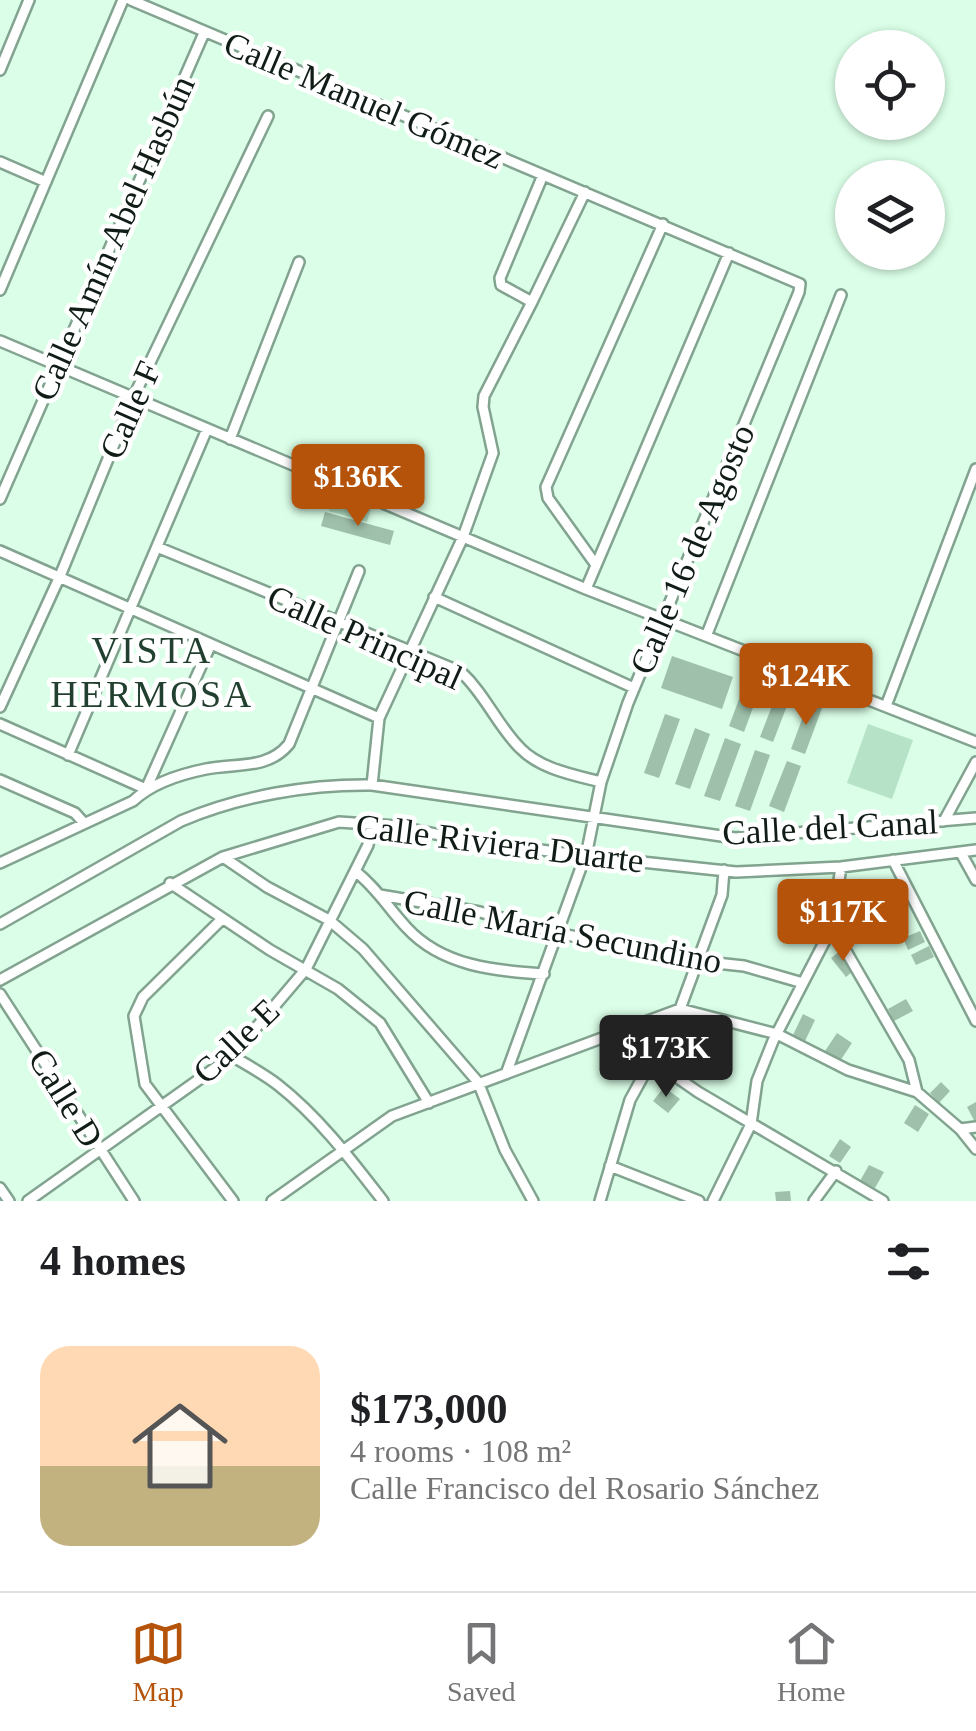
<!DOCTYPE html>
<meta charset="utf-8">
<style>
:root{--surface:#fff;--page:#f6f6f6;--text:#202124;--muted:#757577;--line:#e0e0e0;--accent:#b45309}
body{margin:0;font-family:Georgia,serif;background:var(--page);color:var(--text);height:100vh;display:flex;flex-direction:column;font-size:38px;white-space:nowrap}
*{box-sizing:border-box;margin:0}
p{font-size:32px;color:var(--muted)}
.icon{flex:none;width:55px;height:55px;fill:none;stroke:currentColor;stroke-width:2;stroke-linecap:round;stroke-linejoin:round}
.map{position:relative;height:1201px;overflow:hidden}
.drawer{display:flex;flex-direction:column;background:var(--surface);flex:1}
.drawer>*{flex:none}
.fabs{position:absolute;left:835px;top:30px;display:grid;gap:20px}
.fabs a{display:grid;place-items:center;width:110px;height:110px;border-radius:50%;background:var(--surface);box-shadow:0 2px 8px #0004;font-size:50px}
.price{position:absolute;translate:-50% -85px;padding:0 22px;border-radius:10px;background:var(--accent);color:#fff;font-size:32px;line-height:65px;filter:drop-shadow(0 2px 5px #0008)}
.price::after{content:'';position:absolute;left:50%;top:60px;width:30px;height:22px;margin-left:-15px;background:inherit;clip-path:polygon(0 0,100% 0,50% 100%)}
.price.on{background:#222;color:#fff}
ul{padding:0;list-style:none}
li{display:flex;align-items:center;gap:30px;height:250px;padding:0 40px}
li+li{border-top:2px solid var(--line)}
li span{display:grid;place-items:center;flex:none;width:280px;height:200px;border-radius:30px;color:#555}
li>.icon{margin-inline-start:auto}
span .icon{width:120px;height:120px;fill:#fffc;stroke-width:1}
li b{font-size:42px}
h2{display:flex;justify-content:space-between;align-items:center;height:120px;padding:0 40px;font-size:42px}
.tabs{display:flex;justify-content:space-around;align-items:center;height:140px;border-top:2px solid var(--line);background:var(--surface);font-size:28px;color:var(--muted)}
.tabs a{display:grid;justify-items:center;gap:5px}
.tabs .on{color:var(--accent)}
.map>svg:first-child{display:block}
.green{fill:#b6e3c7}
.building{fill:#9fc1ab}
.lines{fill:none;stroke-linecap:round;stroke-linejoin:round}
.minor-casing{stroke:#82a38f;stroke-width:14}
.minor{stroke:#fff;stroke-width:9}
.labels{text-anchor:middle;stroke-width:9;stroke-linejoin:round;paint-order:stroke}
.street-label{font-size:35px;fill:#101c15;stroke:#fff}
.neighbourhood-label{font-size:38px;letter-spacing:2.5px;fill:#22402f;stroke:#fff}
</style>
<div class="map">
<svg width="976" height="1201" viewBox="0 0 976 1201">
<rect width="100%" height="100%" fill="#dafee7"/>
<path class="green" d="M334,494l38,10 -5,18 -38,-11z
M868,724l45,16 -21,59 -45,-16z"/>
<path class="building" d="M325,512l69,19 -4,14 -69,-19z
M672,656l61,21 -11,32 -61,-21z
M750,670l15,5 -21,57 -15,-6z
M777,693l13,5 -17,44 -13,-5z
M808,703l14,5 -17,46 -14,-5z
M665,714l15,5 -21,59 -15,-5z
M695,728l15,6 -20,55 -15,-5z
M725,738l16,6 -21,57 -16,-5z
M755,750l15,5 -20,56 -15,-5z
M787,761l14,5 -17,46 -15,-6z
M920,931l5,11 -17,8 -5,-12z
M929,946l5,11 -18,8 -5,-10z
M840,951l14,19 -8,7 -15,-19z
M906,999l7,12 -19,10 -6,-12z
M803,1014l12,6 -10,21 -12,-6z
M837,1033l15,10 -12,18 -15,-10z
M941,1082l9,9 -11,12 -9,-10z
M664,1087l16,12 -12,14 -15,-12z
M976,1102v22l-9,-17z
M915,1105l14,9 -11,18 -14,-9z
M840,1139l11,8 -11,16 -11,-7z
M869,1165l15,7 -9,16 -15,-7z
M790,1191l1,10h-15l-1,-9z"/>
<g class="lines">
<g class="minor-casing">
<path id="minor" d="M131,0l669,284 -1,8 -171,411 -27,79 -14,69 -81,223
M0,70l29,-70
M0,162l46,20
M0,290l123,-290
M532,302l53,-110
M0,341l586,248 390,153
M230,439l69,-177
M0,499l204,-466
M157,547l304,125c24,22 36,53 59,76 20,21 54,27 81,34
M0,551l379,167
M596,565l-48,-67 -2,-11 117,-263
M586,589l143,-336
M434,597l200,91
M707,634l134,-339
M886,706l90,-237
M0,707l60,-131 73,-178 135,-282
M0,724l146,65 65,-145
M68,755l139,-326
M0,780l75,33 9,10
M372,785l7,-67 84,-181 30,-84 -10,-46 1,-11 48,-94 -31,-17 -1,-7 43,-103
M944,821l32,-59
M961,853l15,27
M223,857l44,30 62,33 34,29 115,133 27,68 28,51
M893,860l83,161
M0,863l133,-62c18,-17 48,-27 73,-32 30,-6 62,1 83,-25l70,-173
M355,871c21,16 34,38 52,57 35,38 88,43 137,46
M170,883l100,67 68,39 42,34 49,80
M380,895l100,17 77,21 140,28 47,5 59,17
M222,919l-79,78 -9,19 11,68 88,117
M0,924l181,-103c59,-25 128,-37 191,-36l363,53 241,-20
M832,927l77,133 8,32
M0,980l223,-123 116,-35 57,4 64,13 125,17 151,16 105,-5 135,-17
M0,994l134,207
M232,1056c15,9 32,18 46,29 41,32 74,76 105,116
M652,1060l46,32 185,109
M960,1129l16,-2
M610,1166l89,35
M0,1188l9,13
M28,1201l204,-145 74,-87 62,-124 4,-22
M272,1201l120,-85 288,-107 97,25 71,36 69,22 43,37 16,20
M600,1201l30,-101 50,-91 42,-114 2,-25
M713,1201l38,-77 6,-43 16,-40 59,-114 9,-60
M814,1201l22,-30"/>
</g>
<use href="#minor" class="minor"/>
</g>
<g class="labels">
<g class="street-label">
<text transform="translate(364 100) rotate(23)" y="12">Calle Manuel Gómez</text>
<text transform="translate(113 238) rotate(-66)" y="12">Calle Amín Abel Hasbún</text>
<text transform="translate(130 410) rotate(-66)" y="12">Calle F</text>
<text transform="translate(692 549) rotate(-67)" y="12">Calle 16 de Agosto</text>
<text transform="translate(365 637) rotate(24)" y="12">Calle Principal</text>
<text transform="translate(830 827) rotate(-3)" y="12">Calle del Canal</text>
<text transform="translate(500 843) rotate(7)" y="12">Calle Riviera Duarte</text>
<text transform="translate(563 931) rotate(11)" y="12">Calle María Secundino</text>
<text transform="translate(236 1041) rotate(-44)" y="12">Calle E</text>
<text transform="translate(66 1098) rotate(58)" y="12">Calle D</text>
</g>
<g class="neighbourhood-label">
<text x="152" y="663">VISTA<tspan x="152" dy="44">HERMOSA</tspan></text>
</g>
</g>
</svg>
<div class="fabs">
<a><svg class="icon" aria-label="locate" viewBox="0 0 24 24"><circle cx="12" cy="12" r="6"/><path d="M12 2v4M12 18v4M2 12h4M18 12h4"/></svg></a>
<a><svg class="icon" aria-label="layers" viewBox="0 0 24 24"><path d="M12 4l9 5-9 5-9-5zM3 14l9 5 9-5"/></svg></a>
</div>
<b class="price" style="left:358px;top:529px">$136K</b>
<b class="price" style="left:806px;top:728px">$124K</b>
<b class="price" style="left:843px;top:964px">$117K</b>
<b class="price on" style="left:666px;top:1100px">$173K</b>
</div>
<section class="drawer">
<h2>4 homes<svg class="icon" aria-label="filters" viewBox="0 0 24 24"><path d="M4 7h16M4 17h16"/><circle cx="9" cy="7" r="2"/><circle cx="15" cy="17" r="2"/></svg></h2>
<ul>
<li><span style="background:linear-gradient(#ffd9b3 60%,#c2b280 0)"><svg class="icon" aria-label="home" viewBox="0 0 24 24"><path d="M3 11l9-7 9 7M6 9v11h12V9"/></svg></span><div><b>$173,000</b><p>4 rooms · 108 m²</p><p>Calle Francisco del Rosario Sánchez</p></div></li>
</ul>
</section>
<nav class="tabs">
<a class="on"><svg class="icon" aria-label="map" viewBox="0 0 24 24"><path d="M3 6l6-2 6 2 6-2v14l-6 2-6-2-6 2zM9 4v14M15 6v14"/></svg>Map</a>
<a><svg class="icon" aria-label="saved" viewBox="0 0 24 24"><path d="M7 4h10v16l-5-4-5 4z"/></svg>Saved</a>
<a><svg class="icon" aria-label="home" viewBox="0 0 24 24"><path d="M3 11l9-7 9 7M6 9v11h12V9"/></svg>Home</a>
</nav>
